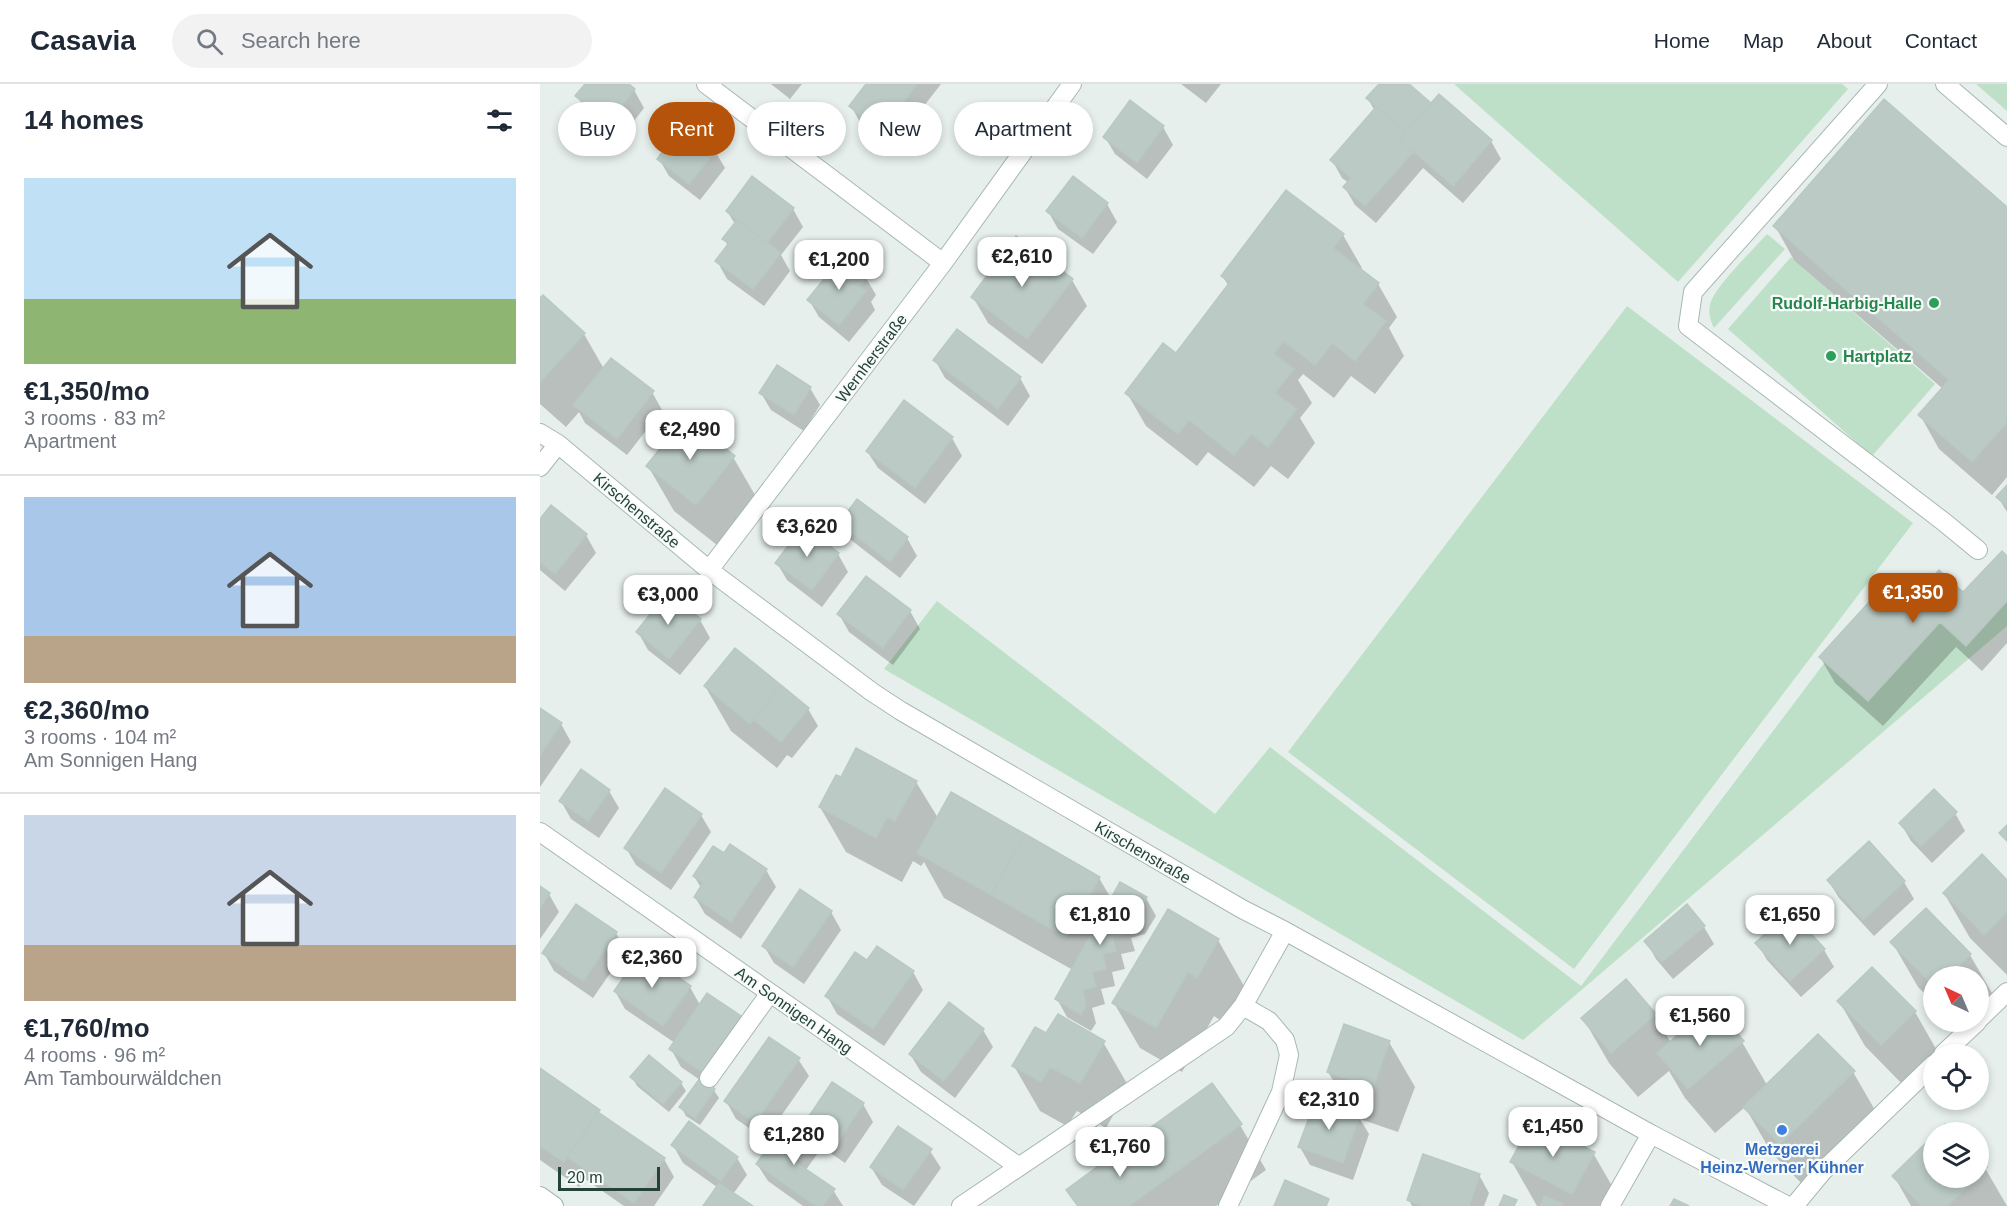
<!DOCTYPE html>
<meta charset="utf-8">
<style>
:root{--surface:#fff;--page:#f2f2f3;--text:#1f2937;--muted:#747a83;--line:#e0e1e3;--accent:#b45309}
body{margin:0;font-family:Helvetica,sans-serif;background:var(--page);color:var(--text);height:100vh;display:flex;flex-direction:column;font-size:22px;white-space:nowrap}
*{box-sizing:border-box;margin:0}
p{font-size:20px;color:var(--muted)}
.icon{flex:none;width:33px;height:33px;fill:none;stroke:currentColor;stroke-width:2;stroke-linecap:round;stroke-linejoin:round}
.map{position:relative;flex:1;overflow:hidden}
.details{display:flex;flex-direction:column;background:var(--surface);width:540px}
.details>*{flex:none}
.top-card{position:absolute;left:18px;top:18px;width:570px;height:54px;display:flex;gap:12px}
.needle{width:39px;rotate:316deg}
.tools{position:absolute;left:1383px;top:882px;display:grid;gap:12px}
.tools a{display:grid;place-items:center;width:66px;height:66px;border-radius:50%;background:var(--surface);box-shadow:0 3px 9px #0003;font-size:30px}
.scale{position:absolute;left:18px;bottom:15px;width:102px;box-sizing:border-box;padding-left:6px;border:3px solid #24423a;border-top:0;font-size:16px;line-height:21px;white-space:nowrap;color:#24423a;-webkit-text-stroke:4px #f7fbf9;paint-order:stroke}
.price{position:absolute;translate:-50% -51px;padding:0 14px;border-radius:12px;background:#fff;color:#222;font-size:20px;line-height:39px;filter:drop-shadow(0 2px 3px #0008)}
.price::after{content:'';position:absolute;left:50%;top:36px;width:18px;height:14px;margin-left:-9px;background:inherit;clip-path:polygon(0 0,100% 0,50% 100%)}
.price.current{background:var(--accent);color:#fff}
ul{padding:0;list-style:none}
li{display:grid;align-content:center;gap:12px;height:318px;padding:0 24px}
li+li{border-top:2px solid var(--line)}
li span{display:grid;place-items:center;height:186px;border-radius:0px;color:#555}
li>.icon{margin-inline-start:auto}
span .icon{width:108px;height:108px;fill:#fffc;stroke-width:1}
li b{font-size:26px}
h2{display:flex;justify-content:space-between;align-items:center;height:72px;padding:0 24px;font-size:26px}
.pill{padding:0 21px;border-radius:27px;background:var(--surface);box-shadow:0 3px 9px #0003;font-size:21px;line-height:54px}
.pill.current{background:var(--accent);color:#fff}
header{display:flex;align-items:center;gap:36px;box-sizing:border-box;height:84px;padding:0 30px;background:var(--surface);border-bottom:2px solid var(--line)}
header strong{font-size:28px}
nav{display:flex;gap:33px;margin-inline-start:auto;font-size:21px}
.search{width:420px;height:54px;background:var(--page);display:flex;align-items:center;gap:15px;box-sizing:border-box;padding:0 21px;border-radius:33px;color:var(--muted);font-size:22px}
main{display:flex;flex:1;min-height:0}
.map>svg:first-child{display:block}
.green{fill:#bfe0c8}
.shadow{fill:#0003}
.building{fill:#bbcac4;stroke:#b8c9c2;stroke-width:1.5}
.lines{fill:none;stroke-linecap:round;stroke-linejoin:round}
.lane-casing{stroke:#a8b8b2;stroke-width:20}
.street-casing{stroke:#a8b8b2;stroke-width:20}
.lane{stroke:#fff;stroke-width:18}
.street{stroke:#fff;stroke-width:18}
.leisure-dot{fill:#2e9e5b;stroke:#f7fbf9;stroke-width:2}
.shop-dot{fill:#3f7fe0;stroke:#f7fbf9;stroke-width:2}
.labels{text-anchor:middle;stroke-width:4.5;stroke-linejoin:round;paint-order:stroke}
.leisure-label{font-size:16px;font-weight:bold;fill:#27864d;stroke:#f7fbf9;text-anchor:end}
.street-label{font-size:16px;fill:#24423a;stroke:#f7fbf9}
.shop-label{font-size:16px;font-weight:bold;fill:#366cbe;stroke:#f7fbf9}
</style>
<header>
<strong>Casavia</strong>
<div class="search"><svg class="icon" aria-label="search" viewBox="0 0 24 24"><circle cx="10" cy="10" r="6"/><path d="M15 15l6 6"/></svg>Search here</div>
<nav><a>Home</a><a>Map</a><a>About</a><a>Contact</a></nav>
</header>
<main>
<section class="details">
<h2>14 homes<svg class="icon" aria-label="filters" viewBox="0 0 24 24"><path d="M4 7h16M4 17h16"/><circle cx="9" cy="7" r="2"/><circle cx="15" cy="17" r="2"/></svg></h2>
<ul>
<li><span style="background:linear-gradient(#bfe0f5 65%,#8fb573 0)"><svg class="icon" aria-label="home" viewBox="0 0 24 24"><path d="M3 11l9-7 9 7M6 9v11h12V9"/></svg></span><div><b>€1,350/mo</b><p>3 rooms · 83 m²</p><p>Apartment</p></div></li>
<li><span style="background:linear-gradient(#a9c7e8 75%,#b9a48a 0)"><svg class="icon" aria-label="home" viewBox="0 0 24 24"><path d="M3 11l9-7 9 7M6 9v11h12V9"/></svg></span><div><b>€2,360/mo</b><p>3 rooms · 104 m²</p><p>Am Sonnigen Hang</p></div></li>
<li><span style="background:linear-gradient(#c9d6e8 70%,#b9a48a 0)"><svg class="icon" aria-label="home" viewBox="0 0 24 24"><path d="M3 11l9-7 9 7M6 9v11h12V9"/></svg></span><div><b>€1,760/mo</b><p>4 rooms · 96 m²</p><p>Am Tambourwäldchen</p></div></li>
</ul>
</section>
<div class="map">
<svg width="1467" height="1122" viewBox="0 0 1467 1122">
<rect width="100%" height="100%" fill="#e6efeb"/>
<path class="green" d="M914,0h388l6,5 -170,193z
M1436,0h31v27z
M1227,150l18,15 -71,79c-3,-6 -6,-15 -4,-23 3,-17 44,-56 57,-71z
M1251,173l144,127 -63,72 -144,-127z
M1087,222l286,217 -339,446 -286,-217z
M397,517l278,213 55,-67 311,239 244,-324 43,39 72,-79 26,24 41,-45v25l-484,414 -639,-371z"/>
<path class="shadow" d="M47,0h39l8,6 10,18 -24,31 -33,-26 -10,-17z
M231,0h31l-12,15z
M328,0h73l-49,63 -31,-23 -10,-18z
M641,0h40l-15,19z
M841,0h25l25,21 8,-9 52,45 10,18 -38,44 -40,-35 -47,55 -21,-18 -10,-17 4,-5 -7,-5 -10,-18 43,-49 -7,-12z
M623,43l10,18 -26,34 -32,-25 -10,-17z
M175,67l10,17 -25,32 -31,-24 -10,-17z
M567,120l10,18 -24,32 -35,-25 -10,-18z
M253,125l10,18 -22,28 9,16 -26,35 -37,-27 -10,-18 11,-15 -4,-7 11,-15 -8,-13z
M1467,125v268l-15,18 -53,-46 -19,-34 23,-26 -149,-129 -19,-34z
M803,151l19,33 -2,2 18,14 19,33 -8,11 15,28 -29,38 -24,-18 -17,22 -31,-24 -5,6 14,23 -12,15 15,25 -27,36 -17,-13 -17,21 -46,-35 -11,14 -51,-40 -19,-33 49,-38 53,-69 -7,-10z
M326,194l10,17 -5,7 4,8 -26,32 -30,-25 -10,-17z
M532,196l15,26 -45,58 -54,-41 -15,-26z
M0,216l44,34 20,35 48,23 10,18 -35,45 -42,-32 -6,-11 -13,15 -26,-23z
M417,247l63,47 10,18 -22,30 -63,-48 -10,-18z
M270,304l10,17 -16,26 -33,-21 -10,-17z
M412,354l10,18 -37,48 -47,-36 -11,-17z
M193,373l26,45 -37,47 -48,-38 -26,-45z
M1467,403v25l-9,-15z
M0,437l46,14 10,18 -31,38 -25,-21z
M301,439l66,15 10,18 -17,22 -49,-38z
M263,444l35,26 10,18 -26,35 -35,-27 -10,-17z
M1467,474v85l-25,28 -26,-24 -73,79 -48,-43 -15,-26 93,-56 50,-7z
M370,527l10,18 -27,36 -44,-33 -10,-18z
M160,536l10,18 -30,37 -32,-25 -10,-18z
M195,566l73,59 10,17 -26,32 -5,-3 -10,13 -46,-37 -26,-45z
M0,626l21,14 10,18 -31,45z
M301,695l75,3 22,36 161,60 13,22 34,-2 10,18 -11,18 -14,4 4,13 -14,3 4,15 -13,3 3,14 -14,3 4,15 -13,4 4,15 -5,8 -24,-14 -10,-18 16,-29 -129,-72 -20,-36 -3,4 -8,-5 -11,21 -56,-30 -26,-45z
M69,707l10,17 -20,30 -28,-19 -10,-18z
M1415,729l10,18 -33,32 -21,-22 -10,-17z
M161,731l10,17 -40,58 -35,-25 -10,-17z
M184,771l42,15 10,17 -35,52 -36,-25 -10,-17 6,-9 -7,-12z
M1288,796l76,2 10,17 -40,37 -35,-38z
M1467,798v93l-37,-37 -26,-45z
M0,804l9,6 10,18 -19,27z
M291,828l10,18 -37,54 -30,-21 -10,-17z
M1164,843l10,17 -41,35 -17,-20 -10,-18z
M76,849l10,17 -33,48 -39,-27 -10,-18z
M678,856l26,46 -21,36 -9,-6 -32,56 -42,-24 -26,-45z
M1352,858l78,13 26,45 -18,17v-41h-44v27l-16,-16z
M1217,859l67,7 10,17 -33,30 -34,-37z
M327,878l46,10 10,18 -39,56 -47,-32 -10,-18z
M1085,897l30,34 16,28 71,-1 25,43 86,-13 26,45 -73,71 -35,-36 -26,-45 -30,26 -30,-35 -16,-27 -31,26 -29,-34 -26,-45z
M150,903l10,18 40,12 10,18 -37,54 6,9 -19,27 -14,-9 -5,-9 19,-27 -19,-13 -10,-18 4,-6 -50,-34 -10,-18z
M1299,917l76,11 24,42h-5v10l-27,25 -42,-43z
M1411,938h22l-11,10z
M443,946l10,17 -38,51 -34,-26 -11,-18z
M563,958l26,45 -23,41 -29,-17 -10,15 -27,-15 -26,-45z
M849,958l26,45 -17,45 -38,-13 9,15 -16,46 -43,-15 -10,-18 53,-33 -25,-42z
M258,975l11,17 -44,63 -29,-20 -10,-18z
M0,986l58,41 4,6 62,42 10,18 -20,29h-30l-39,-27 -6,8 -39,-27z
M92,993l49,6 5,8 -17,21 -32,-26z
M293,1000l30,20 10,18 -28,41 -35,-24 8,14 -13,18 28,19 10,16h-40l-35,-25 -11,-17 32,-43 24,18 -9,-14z
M700,1041l26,45 -50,36h-139l-9,-16z
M1005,1053l48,16 26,45 -4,8h-78l-25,-44z
M133,1061l64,13 10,17 -14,19 17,12h-45l12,-19 -34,-24z
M390,1067l11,17 -27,38 -32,-21 -11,-18z
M1438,1077l7,7 22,38h-96l-17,-30 84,2z
M939,1091l10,18 -5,13h-72l-3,-6z"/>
<path class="building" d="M45,0h44l6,5 -26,33 -34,-26z
M326,0h51l-36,47 -32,-25z
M839,0h30l22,19 -25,29 -40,-34z
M899,10l53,46 -39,46 -54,-47z
M1344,15l123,108v215l-35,40 -54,-47 31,-35 -176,-154z
M590,16l34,26 -27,37 -34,-26z
M836,23l30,25 -7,7 14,13 -48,54 -22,-19 8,-9 -21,-18z
M143,40l33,26 -27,34 -32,-25z
M212,92l42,32 -27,35 -41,-32z
M533,92l35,27 -26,35 -36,-27z
M746,106l58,44 -11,14 46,35 -16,21 23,17 -31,40 -23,-18 -17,22 -32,-24 -9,13 20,15 -19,24 22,16 -29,38 -17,-13 -17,21 -45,-35 -11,14 -53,-41 38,-50 13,10 54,-71 -9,-6z
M197,136l44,33 -28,36 -38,-28 14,-18 -7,-4z
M476,152l57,43 -46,60 -56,-42z
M302,173l25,20 -8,9 7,5 -27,34 -32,-25z
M3,211l42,38 -45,49v-84z
M417,245l64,48 -23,32 -65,-49z
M71,274l43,33 -37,48 -44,-34z
M237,281l34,22 -17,28 -35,-22z
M364,316l49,37 -38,51 -49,-37z
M145,333l50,39 -39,49 -50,-39z
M1467,401v21l-11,-9z
M317,415l51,38 -18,25 -51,-39z
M11,421l36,29 -32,40 -15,-12v-43z
M263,442l36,27 -27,37 -37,-27z
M1462,467l5,5v45l-41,45 -26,-24 -72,79 -49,-44 72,-79 22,21 26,-29 24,22z
M326,492l45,34 -28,38 -46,-34z
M127,509l34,26 -32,40 -33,-27z
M195,564l46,37 -31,39 -46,-38z
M241,601l28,23 -28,34 -27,-22z
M0,624l22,15 -22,32z
M316,664l61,33 -22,40 -8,-4 -11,21 -57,-31 17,-32 5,2z
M41,685l29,21 -22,31 -29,-20z
M125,704l37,26 -41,59 -37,-25z
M1394,705l23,23 -36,34 -22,-23z
M411,708l74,42 -34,61 -74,-42z
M1467,741v16l-8,-8z
M485,750l75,43 -34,60 -75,-42z
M1329,757l36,40 -42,39 -36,-40z
M190,760l37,25 -36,53 -37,-25 9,-14 -10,-7 20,-30 11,7z
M1442,770l25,26v32l-23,23 -41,-42z
M580,798l27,15 -11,20 -14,3 4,14 -14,3 4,14 -13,3 3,15 -14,3 4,15 -13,3 3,15 -5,10 -26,-16z
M0,802l10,7 -10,15z
M260,805l32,22 -39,56 -31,-21z
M36,820l41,28 -34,49 -41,-28z
M1147,820l18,22 -43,36 -18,-21z
M1386,824l45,46 -23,22h-14v10l-44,-44z
M628,825l51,30 -22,39 -9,-6 -32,56 -44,-25z
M1250,827l35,38 -35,32 -35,-38z
M337,862l37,25 -41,58 -48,-33 30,-44 12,8z
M101,868l50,34 -28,40 -49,-35z
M1332,883l44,44 -35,34 -44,-44z
M1086,895l30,35 -45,39 -30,-35z
M167,909l34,23 -39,56 -33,-23z
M409,918l35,27 -40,52 -35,-27z
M1172,921l32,36 -56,48 -31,-36z
M518,930l47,27 -25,42 -30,-16 -9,15 -29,-16 23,-39 11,6z
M804,940l46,17 -17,47 -46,-16z
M1278,950l37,37 -75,73 -37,-37z
M229,953l31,21 -45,65 -31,-22z
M109,971l33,27 -19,22 -33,-27z
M0,984l60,42 -36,52 -24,-16z
M160,994l15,11 -20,29 -16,-11z
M292,998l32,21 -29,43 -32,-21z
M672,999l30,41 -73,53 -30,-41z
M776,1015l44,16 -17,48 -45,-16z
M58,1028l67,46 -31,45 -67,-46z
M249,1035l20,15 -18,25 44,30 -12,17h-7l-60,-42z
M149,1037l49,36 -17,24 -50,-36z
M1405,1040l8,8h-17z
M358,1042l34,23 -29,41 -33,-23z
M989,1043l15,8 4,-7 47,24 -23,42 -62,-32z
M1394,1051v43h42l-29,28h-25l-30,-30z
M599,1052l30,41 -40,29h-51l-12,-16z
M883,1070l57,20 -11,32h-46l-16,-6z
M1438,1075l9,8 -9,8z
M745,1096l44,19 -3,7h-52z
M179,1099l34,23h-50z
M964,1111l13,5 -3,6h-15z
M1004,1112l19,8 -1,2h-22z
M1134,1115l15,7h-19z"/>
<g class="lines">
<g class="lane-casing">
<path id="lane" d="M1338,0l-185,208 -5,34 256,196 34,28
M169,994l61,-85"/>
</g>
<g class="street-casing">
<path id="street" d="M166,0l237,179
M1405,0l62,53
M0,349l18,11 151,126 163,122 29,19 341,198 43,22 366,203 137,72
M0,383l18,-23
M169,486l234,-307 129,-179
M0,748l478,334
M1438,936l29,-28
M1403,970l34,-32
M0,1112l14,10
M421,1122l265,-179 17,-21 42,-75
M688,1122l53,-114 8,-37 -4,-15 -16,-19 -26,-15
M1070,1122l41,-72
M1254,1122l29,-35 111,-107"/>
</g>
<use href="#lane" class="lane"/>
<use href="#street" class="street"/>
</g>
<g class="leisure-dot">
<circle cx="1394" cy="219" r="6"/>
<circle cx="1291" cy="272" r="6"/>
</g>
<circle class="shop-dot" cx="1242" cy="1046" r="6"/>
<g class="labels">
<g class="leisure-label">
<text x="1382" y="225">Rudolf-Harbig-Halle</text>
<text x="1303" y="278" text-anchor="start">Hartplatz</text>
</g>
<g class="street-label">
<text transform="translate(331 274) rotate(-53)" y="6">Wernherstraße</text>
<text transform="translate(97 426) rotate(40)" y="6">Kirschenstraße</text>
<text transform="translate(603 768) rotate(30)" y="6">Kirschenstraße</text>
<text transform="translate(254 926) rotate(35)" y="6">Am Sonnigen Hang</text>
</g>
<g class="shop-label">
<text x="1242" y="1071">Metzgerei<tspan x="1242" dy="18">Heinz-Werner Kühner</tspan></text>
</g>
</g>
</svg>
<div class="tools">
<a><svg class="needle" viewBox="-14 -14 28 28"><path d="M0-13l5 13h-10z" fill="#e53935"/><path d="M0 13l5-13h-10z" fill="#747a83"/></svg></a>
<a><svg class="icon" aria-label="locate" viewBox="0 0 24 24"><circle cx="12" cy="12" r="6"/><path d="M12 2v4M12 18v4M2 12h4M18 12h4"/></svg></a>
<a><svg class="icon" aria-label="layers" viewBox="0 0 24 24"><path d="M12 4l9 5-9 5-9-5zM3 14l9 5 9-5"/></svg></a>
</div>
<div class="scale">20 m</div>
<b class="price" style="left:482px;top:204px">€2,610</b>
<b class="price" style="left:299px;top:207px">€1,200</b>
<b class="price" style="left:150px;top:377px">€2,490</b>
<b class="price" style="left:267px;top:474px">€3,620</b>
<b class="price current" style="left:1373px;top:540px">€1,350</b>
<b class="price" style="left:128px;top:542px">€3,000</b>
<b class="price" style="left:560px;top:862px">€1,810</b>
<b class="price" style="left:1250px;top:862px">€1,650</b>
<b class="price" style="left:112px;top:905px">€2,360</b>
<b class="price" style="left:1160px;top:963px">€1,560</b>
<b class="price" style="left:789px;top:1047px">€2,310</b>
<b class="price" style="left:1013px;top:1074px">€1,450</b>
<b class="price" style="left:254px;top:1082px">€1,280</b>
<b class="price" style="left:580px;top:1094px">€1,760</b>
<div class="top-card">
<a class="pill">Buy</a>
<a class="pill current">Rent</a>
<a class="pill">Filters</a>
<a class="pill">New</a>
<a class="pill">Apartment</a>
</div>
</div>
</main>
